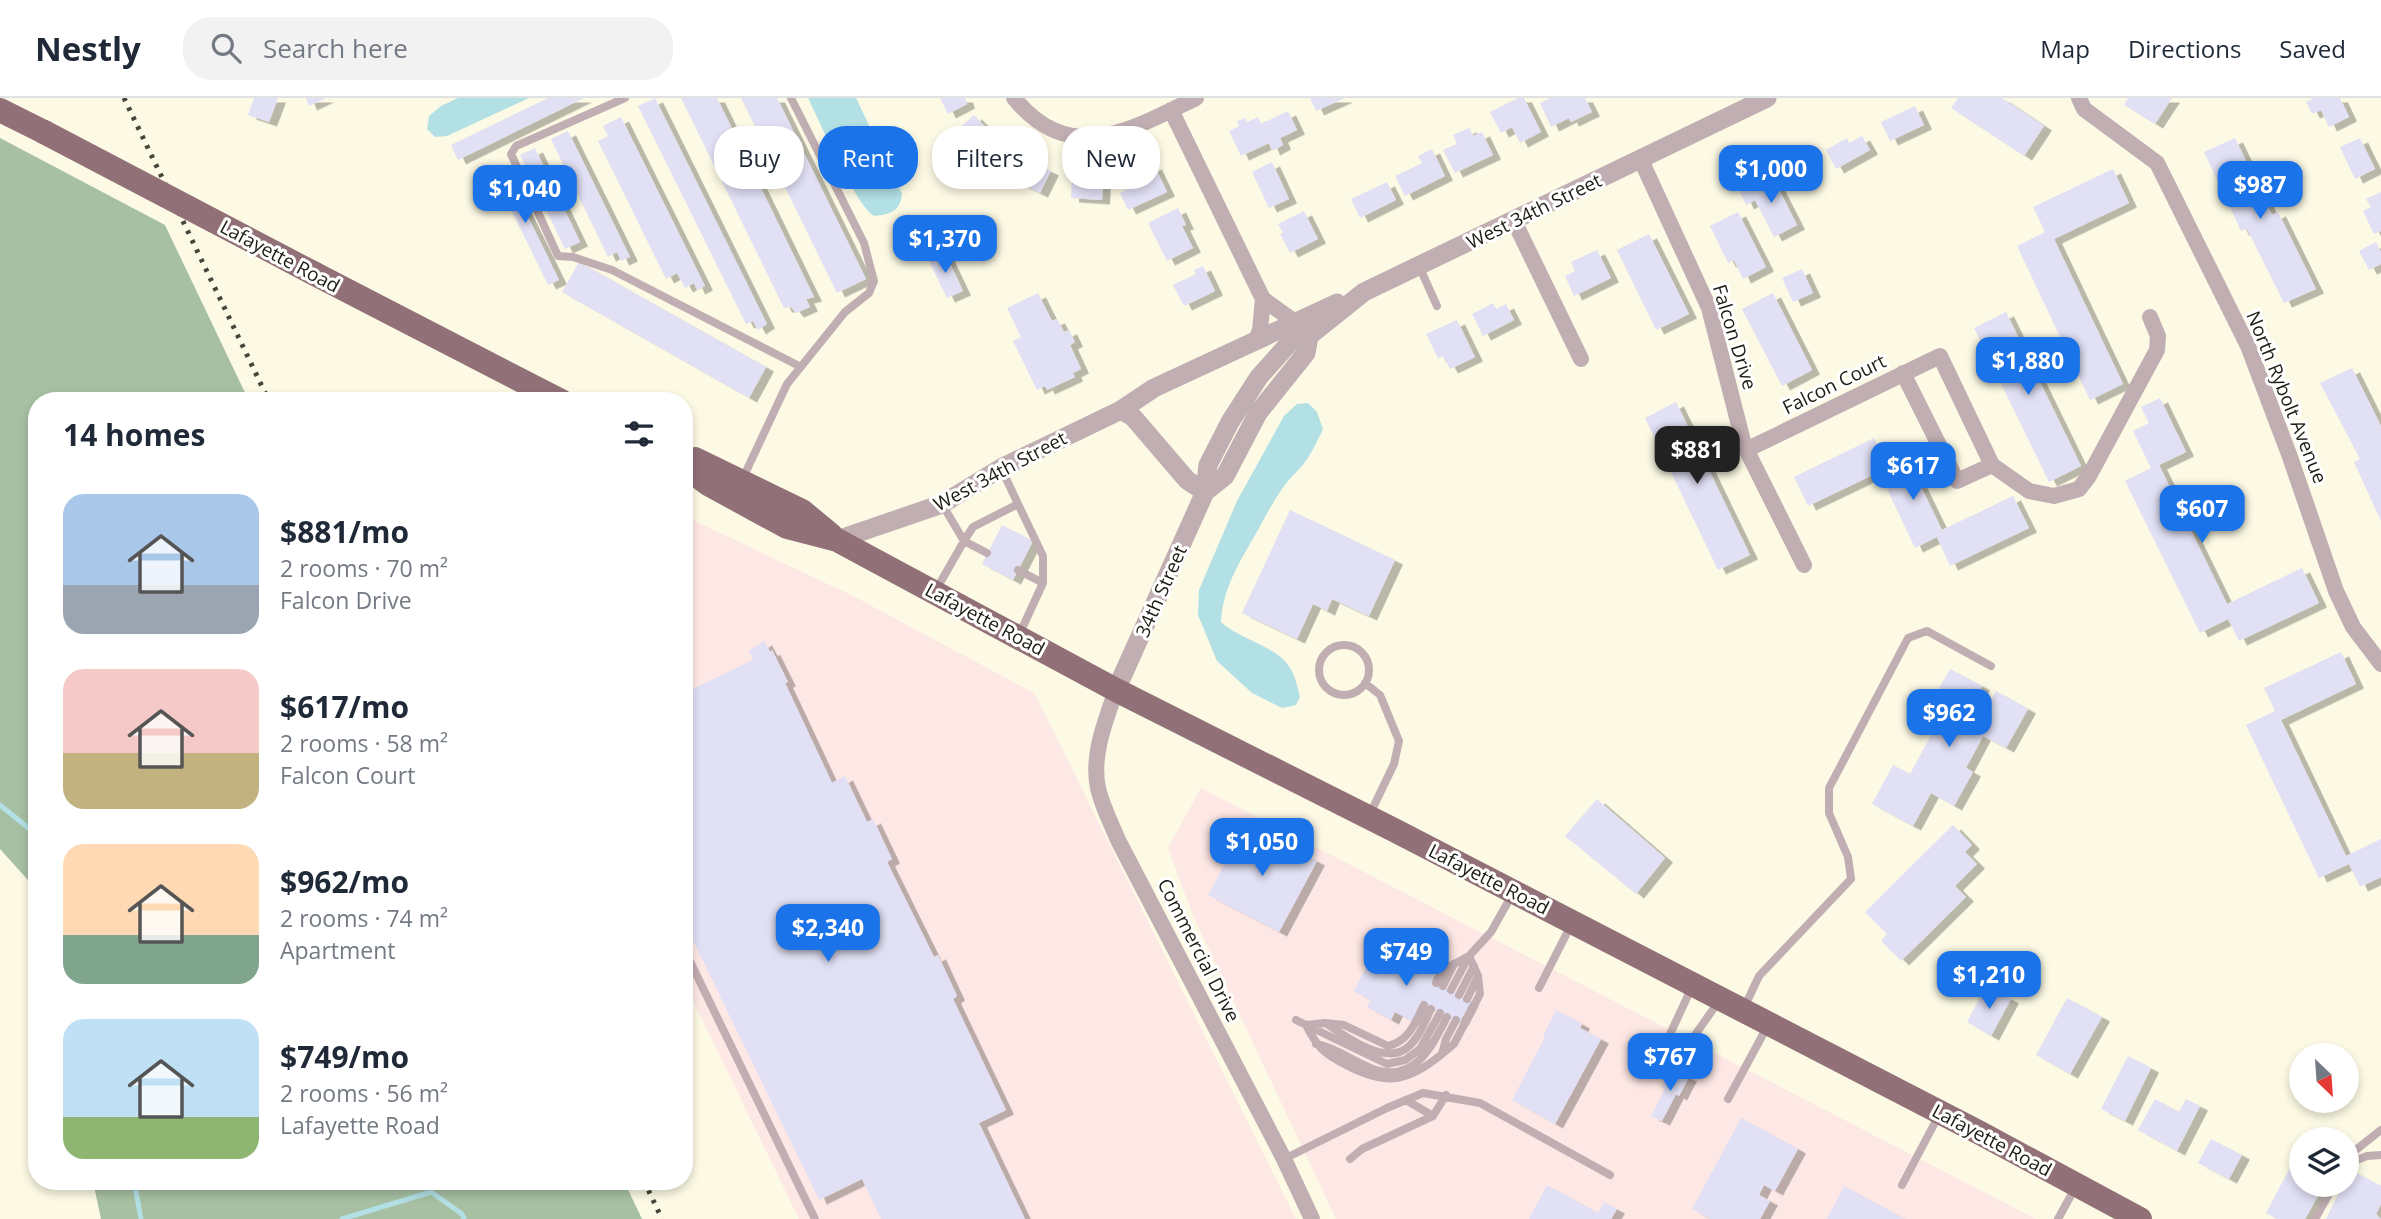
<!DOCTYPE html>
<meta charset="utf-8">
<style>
:root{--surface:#fff;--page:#f2f2f3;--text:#1f2937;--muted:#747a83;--line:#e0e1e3;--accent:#1a73e8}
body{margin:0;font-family:"Open Sans",sans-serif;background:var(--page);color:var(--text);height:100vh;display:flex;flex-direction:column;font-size:26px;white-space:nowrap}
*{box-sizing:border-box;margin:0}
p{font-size:23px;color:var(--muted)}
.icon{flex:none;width:38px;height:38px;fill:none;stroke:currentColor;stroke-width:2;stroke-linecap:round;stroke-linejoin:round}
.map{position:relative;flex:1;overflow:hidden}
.details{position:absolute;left:28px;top:294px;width:665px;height:798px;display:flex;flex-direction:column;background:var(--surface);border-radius:28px;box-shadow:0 4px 10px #0003}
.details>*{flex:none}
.hud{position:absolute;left:714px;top:28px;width:665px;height:63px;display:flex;gap:14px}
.needle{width:46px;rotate:155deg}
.controls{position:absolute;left:2289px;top:945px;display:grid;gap:14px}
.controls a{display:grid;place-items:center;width:70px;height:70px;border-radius:50%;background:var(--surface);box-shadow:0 4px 10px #0003;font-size:35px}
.price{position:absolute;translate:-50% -60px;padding:0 16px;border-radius:14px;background:var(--accent);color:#fff;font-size:23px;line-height:46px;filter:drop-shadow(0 2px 4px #0008)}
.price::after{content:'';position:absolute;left:50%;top:42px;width:21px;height:16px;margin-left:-10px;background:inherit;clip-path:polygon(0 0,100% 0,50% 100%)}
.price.on{background:#222;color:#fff}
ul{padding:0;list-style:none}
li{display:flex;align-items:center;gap:21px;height:175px;padding:0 35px}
li span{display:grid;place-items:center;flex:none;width:196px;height:140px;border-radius:21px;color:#555}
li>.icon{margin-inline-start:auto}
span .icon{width:84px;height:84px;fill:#fffc;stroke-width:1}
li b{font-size:30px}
h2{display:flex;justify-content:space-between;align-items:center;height:84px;padding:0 35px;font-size:30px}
.tag{padding:0 24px;border-radius:28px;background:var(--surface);box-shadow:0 4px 10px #0003;font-size:24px;line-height:63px}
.tag.on{background:var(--accent);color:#fff}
header{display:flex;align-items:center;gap:42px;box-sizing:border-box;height:98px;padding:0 35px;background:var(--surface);border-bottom:2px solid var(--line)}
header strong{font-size:33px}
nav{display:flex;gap:38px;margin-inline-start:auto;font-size:24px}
.search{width:490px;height:63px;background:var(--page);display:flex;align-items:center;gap:18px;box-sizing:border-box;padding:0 24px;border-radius:28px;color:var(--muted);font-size:26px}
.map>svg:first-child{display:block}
.commercial{fill:#fee8e5}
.forest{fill:#a7c0a3}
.water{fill:#b2e0e5}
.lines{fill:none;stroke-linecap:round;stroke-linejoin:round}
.stream{stroke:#b2e0e5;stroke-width:5}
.building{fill:#e1e0f4;filter:url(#shadow)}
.service{stroke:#c1aeb2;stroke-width:8}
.minor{stroke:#c1aeb2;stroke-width:16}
.tertiary{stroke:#c1aeb2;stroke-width:19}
.primary{stroke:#917177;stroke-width:24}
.rail{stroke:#46453b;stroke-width:5;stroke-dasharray:3.5 7;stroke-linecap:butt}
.primary-bridge{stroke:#917177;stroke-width:24}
.labels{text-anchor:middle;stroke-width:6;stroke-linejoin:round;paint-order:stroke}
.street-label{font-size:19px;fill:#1d1c14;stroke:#fff}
</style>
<header>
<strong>Nestly</strong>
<div class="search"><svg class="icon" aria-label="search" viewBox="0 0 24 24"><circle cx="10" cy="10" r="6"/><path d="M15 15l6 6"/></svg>Search here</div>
<nav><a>Map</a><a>Directions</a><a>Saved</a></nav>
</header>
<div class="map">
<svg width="2381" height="1121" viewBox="0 0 2381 1121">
<defs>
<filter id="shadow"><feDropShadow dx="8" dy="4.5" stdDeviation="0" flood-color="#0004"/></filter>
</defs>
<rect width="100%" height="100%" fill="#fcf9e4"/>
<path class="commercial" d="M684,418l169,80 181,97 262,526h-497l-115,-237z
M1201,690l835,431h-700l-142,-301 -26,-70z"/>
<path class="forest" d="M0,40l165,87 84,176h-212v489l-37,-41z
M93,1083h531l18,38h-541z"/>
<path class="water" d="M458,0h71l-82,38 -12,1 -8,-8 2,-13 12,-10z
M808,0h48l46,96c-2,18 -12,20 -28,22 -19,-12 -54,-94 -66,-118z
M1308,305l9,9 6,17c-5,11 -14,29 -21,37 -6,7 -13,13 -18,20 -9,13 -17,27 -25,42 -17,31 -36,57 -38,94 18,17 54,24 67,43 7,9 9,21 12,32l-4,8 -14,3 -30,-15 -35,-32 -19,-46 1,-25 38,-89 47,-85 13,-12z"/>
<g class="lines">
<path class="stream" d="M0,707l37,30
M134,1083l7,38
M342,1121l89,-27 31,22 2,5"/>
</g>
<path class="building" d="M254,0h24l-9,24 -21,-7z
M306,0h20l-17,8z
M548,0h36l-126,62 -7,-15z
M655,0l112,226 -9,6 -5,-9 -7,3 -108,-218z
M681,0h36l97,199 -8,2 4,8 -14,6 -5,-6 -7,1z
M741,0h36l89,181 -29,14z
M940,0h25l2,6 -19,10z
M1310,0h35l-29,13z
M1518,0h6l17,34 -21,11 -8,-16 -11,6 -11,-21z
M1551,0h34l7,14 -21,10 -2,-4 -18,9 -11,-24z
M1958,0h44l42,28 -20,30 -73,-48z
M2128,0h44l-17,26 -31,-19z
M2314,0h26l9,19 -20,10 -8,-17 -9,4 -6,-12z
M1915,8l9,19 -34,16 -9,-19z
M1288,13l9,19 -17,8 3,7 -11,6 -3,-8 -28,13 -12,-25 10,-5 -2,-5 8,-3 2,4 11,-5 3,7z
M974,17l28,30 -17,16 -14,-14 -13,12 -15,-16z
M621,19l84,169 -8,4 -3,-7 -9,5 -8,-15 -11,6 -68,-138 10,-5 -5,-10z
M1469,30l4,8 9,-4 11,23 -38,18 -12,-23 14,-6 -4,-9z
M568,33l62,126 -9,4 -4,-9 -9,5 -57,-118z
M1862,38l8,14 -34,19 -10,-19 21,-12 2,5z
M2235,40l37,77 6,-3 38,77 -32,14 -37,-74 -6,2 -37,-79z
M2360,40l15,31 -20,10 -15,-32z
M535,50l45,94 -15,7 -45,-94z
M1432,51l13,27 -40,20 -10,-20 27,-13 -4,-7z
M1013,54l9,4 1,-4 13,6 -2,5 17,8 -11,22 -39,-19z
M1272,64l17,37 -20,9 -17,-36z
M502,66l57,116 -11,5 -57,-116z
M1154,67l13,27 -39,18 -8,-17 12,-6 -5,-9z
M2113,71l16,34 -75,36 69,145 -33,16 -73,-154 28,-14 -12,-25z
M1072,78l31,1 -1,23 -31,-2z
M1772,78l25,49 -23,12 -19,-37 -9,5 -6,-13z
M1387,84l9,18 -36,18 -9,-19z
M2381,94v39l-7,3 -11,-23 8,-4 -5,-8z
M1178,110l8,17 -4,1 11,22 -26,13 -19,-38z
M1304,113l14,28 -28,14 -10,-19 3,-1 -5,-9z
M1738,114l28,55 -23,12 -9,-19 -6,3 -18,-37z
M1649,136l40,80 -33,16 -39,-80z
M2376,144l5,10v12l-12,6 -10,-19z
M1597,152l14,28 -37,18 -9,-20 10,-5 -4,-9z
M944,153l19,40 -16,7 -19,-39z
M579,164l187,105 -17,31 -187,-106z
M1203,168l12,25 -31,15 -11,-21 23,-11 -2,-4z
M1802,171l11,24 -20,9 -11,-24z
M1038,195l14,28 5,-2 7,13 5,-2 6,12 -5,3 11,24 -8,4 2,4 -28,13 -2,-4 -8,4 -24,-49 8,-4 -14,-29z
M1773,195l39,77 -30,16 -40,-77z
M1493,205l3,6 10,-5 8,16 -31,16 -11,-22z
M2006,214l75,154 -32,16 -75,-154z
M1457,222l18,37 -25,12 -7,-13 -5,2 -12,-24z
M2352,270l29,58v95l-27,-59 6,-3 -40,-76z
M2160,300l26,54 -27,13 68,139 75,-36 17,35 -80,38 -11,-22 -28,14 -75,-152 26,-13 -18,-37 16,-8 -8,-16z
M1676,304l74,153 -32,15 -73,-152z
M1874,340l13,27 19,-9 36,74 71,-34 16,32 -79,38 -13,-29 -22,11 -36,-76 -71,34 -14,-29z
M1290,412l105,50 -26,56 -37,-17 -5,12 -14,-7 -16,35 -55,-26z
M1002,427l31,16 -20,39 -31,-16z
M764,543l6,11 2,-2 16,32 -3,1 47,100 13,-7 22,46 6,-3 19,40 -5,3 47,95 4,-2 19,41 -4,3 53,111 -27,13 46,96h-144l-19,-40 -43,21 -135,-278v-229l69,-33 -4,-9z
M2341,554l15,32 -75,36 65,136 35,-17v38l-21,10 -11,-23 -30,14 -73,-153 29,-14 -11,-23z
M1950,571l32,17 -19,35 13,7 20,-37 32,18 -22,39 -23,-12 -17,32 7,4 -19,34 -23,-13 -18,33 -41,-22 21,-39 17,9 31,-57 -14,-8z
M1597,701l68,59 -29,36 -71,-58z
M1246,726l71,37 -38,71 -71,-37z
M1953,727l19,20 -7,7 12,12 -22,22 11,11 -65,64 -20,-20 6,-7 -22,-22z
M1378,846l57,31 -3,5 39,21 -11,21 -39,-19 -9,18 -17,-9 -4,8 -24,-13 3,-7 -16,-9z
M1986,888l25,13 -20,37 -24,-14z
M2067,900l35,19 -32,57 -34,-19z
M1556,912l26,14 -2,4 21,11 -46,85 -43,-24 33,-63 -2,-1z
M2128,958l23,12 -26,53 -24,-12z
M1672,971l17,8 -10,19 -3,-2 -14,27 -11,-5 14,-27 -3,-1z
M2155,1001l24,13 7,-13 14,7 -23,45 -39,-21z
M1741,1020l57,31 -23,42 -11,-6 -5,10 11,6 -10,18h-49l-19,-10z
M2211,1041l31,16 -13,24 -31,-16z
M2301,1049v38h23l-19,34h-28l-11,-6z
M2351,1072l30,16v18l-5,10 5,5h-55l17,-34h4v-7z
M1547,1087l51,28 6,-11 13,7 -6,10h-82z
M1844,1088l20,11 41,22h-78z"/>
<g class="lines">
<path class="service" d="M625,0l-109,48 -5,8 47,102 15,1 39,13 189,97
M1419,168l18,40
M743,380l44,-94 58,-72 24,-19 5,-12 -10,-38 -73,-145
M942,406l22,37 9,-14 45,-23 -16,-34
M1018,406l25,52v27l-24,52
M1018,472l25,13
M936,492l28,-49 23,12
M1319 572a25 25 0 1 1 50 0a25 25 0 1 1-50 0Z
M1365,585l15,12 19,46 -5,23 -25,52
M684,851l131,270
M1436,885l7,-13 26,-14
M1443,888l11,-22
M1539,890l32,-63
M1451,892l18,-34 22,-24 22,-39
M1459,897l15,-29
M1467,901l11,-23
M1424,907c-9,18 -15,36 -36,41l-44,-21 -19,-2 -19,2c12,24 19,29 42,41 39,20 60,16 94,-12l4,-15 10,-19
M1744,910l15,-32 92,-97 -3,-22 -19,-44v-25l79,-150 19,-7 64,35
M1296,922l91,44 18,-4 15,-11 20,-36
M1327,926c20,14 60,42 81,23 11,-9 17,-26 23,-38
M1316,946c22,4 39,19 60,26 40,12 57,-26 71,-53
M1664,949l28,-60
M1442,956l12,-10 26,-50 -2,-18 -9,-20
M1680,958l39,-55
M1728,1001l39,-72
M1406,1002l27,16 13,-21
M1284,1061l103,-51 36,-15 57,10 130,72
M1350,1061l12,-10 71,-33
M2347,1064l5,-9 29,-23
M2347,1066l20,-8 14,-1
M1902,1087l37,-70
M2058,1121l17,-31
M2315,1121l19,-34"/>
<path class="minor" d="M1014,0c57,70 118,31 182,0
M2079,0l5,11 73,54 91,183 42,111 46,134 17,36 28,37
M1171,12l92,189 32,23
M1641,62l68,148 35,137 60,120
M1514,123l67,138
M1256,242l4,-10 3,-31
M1903,275l54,108 35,-16
M1746,352l194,-94 52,109 37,26 25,5 25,-7 10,-13 68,-126 1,-14 -8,-19
M1116,592c-10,30 -25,65 -18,98 4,18 13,35 20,52l166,319 28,60"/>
<path class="tertiary" d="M1121,312l12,7 54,63 18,12
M1205,394l20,-16 33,-63 48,-60 3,-17
M837,442l105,-36 59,-36 120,-58 33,-22 183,-85
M1116,592l89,-198 3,-27 22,-43 29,-45 35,-39 15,-2 55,-44 403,-194"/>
<path class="primary" d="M0,12l44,22
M313,175l248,128
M686,364l9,-3 107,52 29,24
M684,368l24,18 79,43 50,13 279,150 278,140 586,303 160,86"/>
<path class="rail" d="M124,0l145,303
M644,1083l18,38"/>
<path class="primary-bridge" d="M44,34l269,141"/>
</g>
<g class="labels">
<g class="street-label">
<text transform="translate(1534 113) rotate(-26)" y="7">West 34th Street</text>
<text transform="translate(280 158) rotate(28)" y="7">Lafayette Road</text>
<text transform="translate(1735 239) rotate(73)" y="7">Falcon Drive</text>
<text transform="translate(1834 286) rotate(-26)" y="7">Falcon Court</text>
<text transform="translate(2287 299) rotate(68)" y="7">North Rybolt Avenue</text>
<text transform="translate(1000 373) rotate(-28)" y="7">West 34th Street</text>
<text transform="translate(1161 493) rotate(-66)" y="7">34th Street</text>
<text transform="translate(985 521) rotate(28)" y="7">Lafayette Road</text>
<text transform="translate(1489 781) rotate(27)" y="7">Lafayette Road</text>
<text transform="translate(1199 852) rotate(63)" y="7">Commercial Drive</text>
<text transform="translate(1992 1042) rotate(28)" y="7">Lafayette Road</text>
</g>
</g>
</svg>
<div class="controls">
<a><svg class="needle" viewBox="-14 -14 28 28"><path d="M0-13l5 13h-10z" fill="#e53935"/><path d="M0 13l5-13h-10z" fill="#747a83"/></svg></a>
<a><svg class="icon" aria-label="layers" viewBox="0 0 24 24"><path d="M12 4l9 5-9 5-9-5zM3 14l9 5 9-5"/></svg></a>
</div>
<b class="price" style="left:1771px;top:107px">$1,000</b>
<b class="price" style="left:2260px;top:123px">$987</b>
<b class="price" style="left:525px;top:127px">$1,040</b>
<b class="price" style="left:945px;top:177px">$1,370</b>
<b class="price" style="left:2028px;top:299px">$1,880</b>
<b class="price on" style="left:1697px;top:388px">$881</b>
<b class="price" style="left:1913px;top:404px">$617</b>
<b class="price" style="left:2202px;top:447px">$607</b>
<b class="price" style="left:1949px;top:651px">$962</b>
<b class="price" style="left:1262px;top:780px">$1,050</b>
<b class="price" style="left:828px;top:866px">$2,340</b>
<b class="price" style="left:1406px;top:890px">$749</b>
<b class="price" style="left:1989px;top:913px">$1,210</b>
<b class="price" style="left:1670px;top:995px">$767</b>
<div class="hud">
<a class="tag">Buy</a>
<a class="tag on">Rent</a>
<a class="tag">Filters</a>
<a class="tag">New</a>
</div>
<section class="details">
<h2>14 homes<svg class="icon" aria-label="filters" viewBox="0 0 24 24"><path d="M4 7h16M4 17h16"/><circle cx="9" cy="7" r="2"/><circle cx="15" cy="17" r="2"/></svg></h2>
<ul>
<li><span style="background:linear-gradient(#a9c7e8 65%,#9aa5b1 0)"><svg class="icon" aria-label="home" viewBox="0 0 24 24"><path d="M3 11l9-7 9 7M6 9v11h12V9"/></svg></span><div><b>$881/mo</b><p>2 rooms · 70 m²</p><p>Falcon Drive</p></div></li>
<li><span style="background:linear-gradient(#f6c9c9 60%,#c2b280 0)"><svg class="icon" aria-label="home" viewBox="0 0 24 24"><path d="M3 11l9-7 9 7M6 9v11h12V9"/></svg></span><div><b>$617/mo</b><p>2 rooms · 58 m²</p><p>Falcon Court</p></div></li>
<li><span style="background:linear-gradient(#ffd9b3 65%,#7fa58c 0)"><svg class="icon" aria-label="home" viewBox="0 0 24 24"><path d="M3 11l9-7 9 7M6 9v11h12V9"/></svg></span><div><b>$962/mo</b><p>2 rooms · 74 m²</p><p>Apartment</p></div></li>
<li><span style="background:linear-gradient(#bfe0f5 70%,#8fb573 0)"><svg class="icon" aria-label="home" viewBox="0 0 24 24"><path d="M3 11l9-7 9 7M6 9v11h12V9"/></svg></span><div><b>$749/mo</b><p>2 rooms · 56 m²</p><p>Lafayette Road</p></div></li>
</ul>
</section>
</div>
